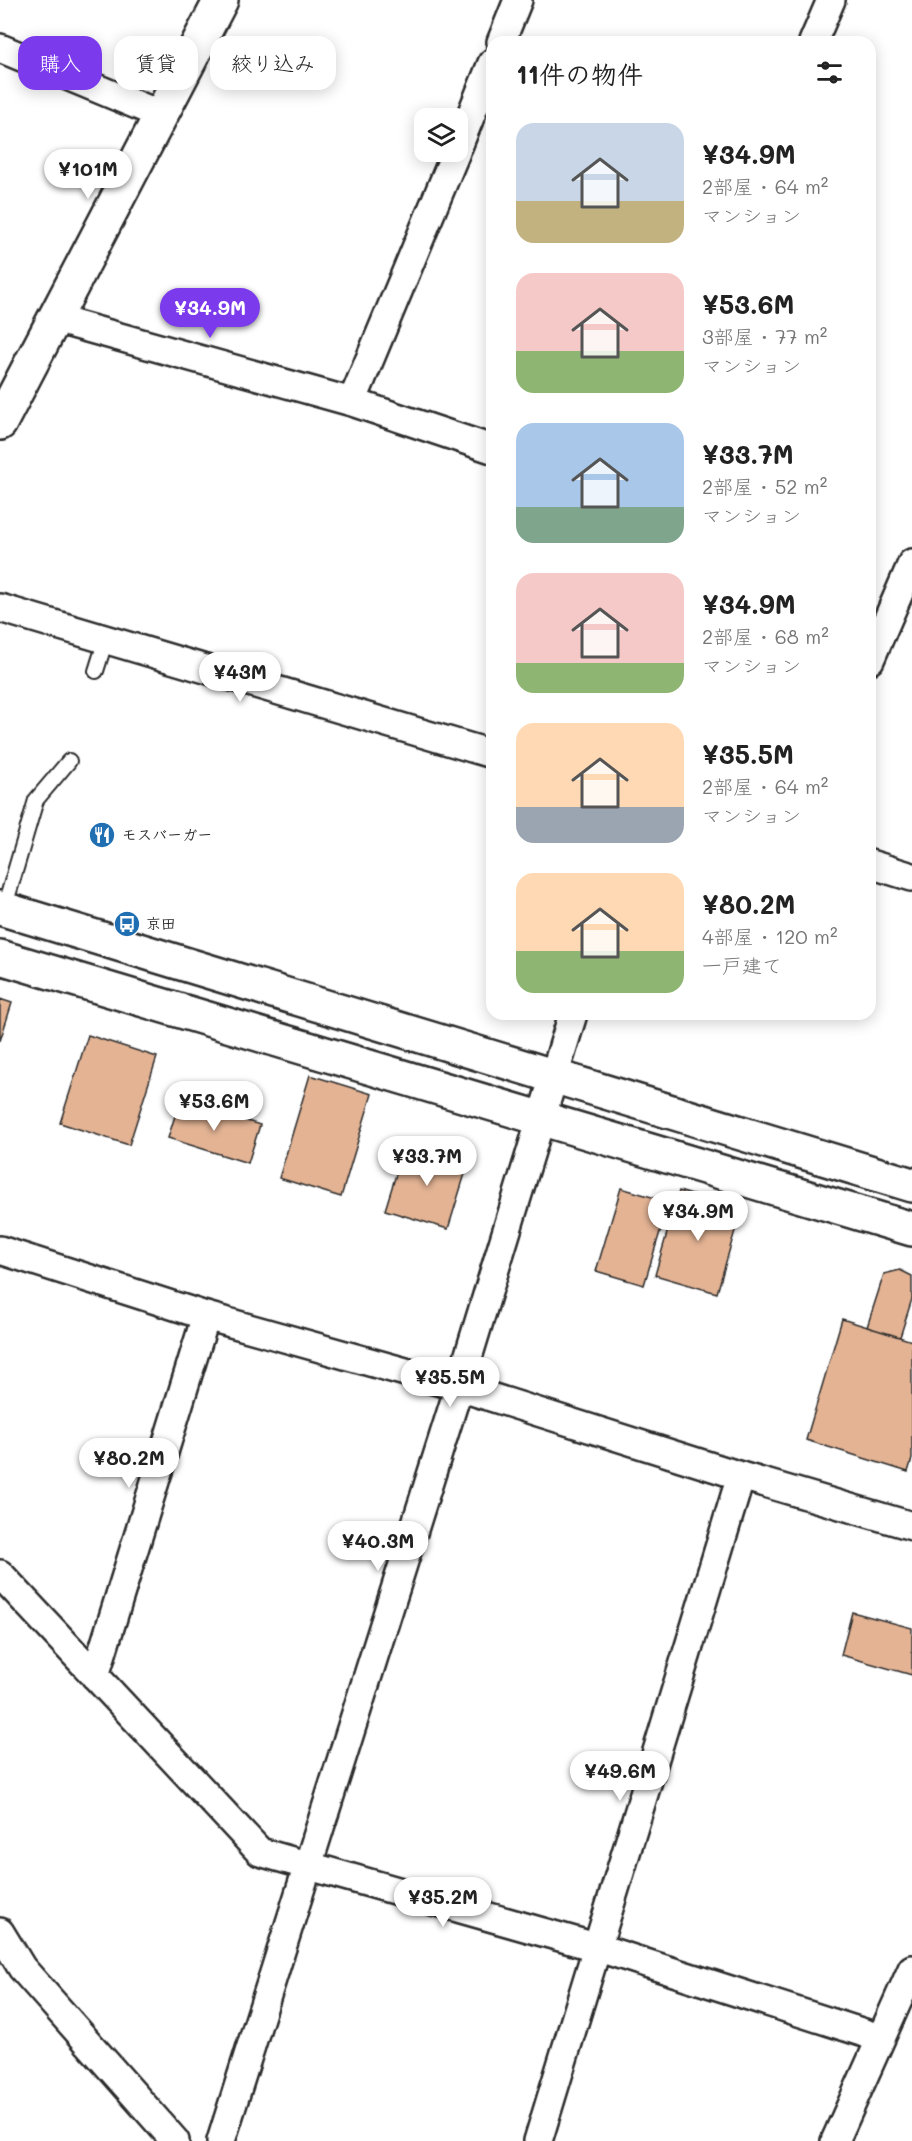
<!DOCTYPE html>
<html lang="ja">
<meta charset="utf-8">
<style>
:root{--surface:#fff;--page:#f6f6f6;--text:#222;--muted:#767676;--accent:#7c3aed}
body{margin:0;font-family:Mali,"Klee One",sans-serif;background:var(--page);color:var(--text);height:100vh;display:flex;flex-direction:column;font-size:22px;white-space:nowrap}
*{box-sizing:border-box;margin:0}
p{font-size:20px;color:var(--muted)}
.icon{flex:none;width:33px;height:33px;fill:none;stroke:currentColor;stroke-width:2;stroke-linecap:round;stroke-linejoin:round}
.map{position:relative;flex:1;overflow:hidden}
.details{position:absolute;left:486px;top:36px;width:390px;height:984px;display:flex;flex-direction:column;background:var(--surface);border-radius:18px;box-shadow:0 3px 15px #0003}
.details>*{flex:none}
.banner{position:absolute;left:18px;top:36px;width:378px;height:54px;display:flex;gap:12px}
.buttons{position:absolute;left:414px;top:108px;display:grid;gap:12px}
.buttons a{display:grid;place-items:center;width:54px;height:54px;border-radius:12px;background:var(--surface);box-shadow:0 3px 15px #0003;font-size:30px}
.price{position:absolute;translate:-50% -51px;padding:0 14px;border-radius:21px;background:#fff;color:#222;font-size:20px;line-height:39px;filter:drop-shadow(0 2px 3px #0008)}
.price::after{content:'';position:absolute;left:50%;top:36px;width:18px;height:14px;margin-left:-9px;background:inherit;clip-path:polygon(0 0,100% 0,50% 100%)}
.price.active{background:var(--accent);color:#fff}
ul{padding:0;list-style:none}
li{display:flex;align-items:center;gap:18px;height:150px;padding:0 30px}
li span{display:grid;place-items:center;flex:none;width:168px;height:120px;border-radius:18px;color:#555}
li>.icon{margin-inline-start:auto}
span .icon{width:72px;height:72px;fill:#fffc;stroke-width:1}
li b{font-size:26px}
h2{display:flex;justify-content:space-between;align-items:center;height:72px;padding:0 30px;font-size:26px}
.tag{padding:0 21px;border-radius:18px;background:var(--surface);box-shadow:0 3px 15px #0003;font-size:21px;line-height:54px}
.tag.active{background:var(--accent);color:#fff}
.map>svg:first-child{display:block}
.building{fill:#e3b394;stroke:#2b2b2b;stroke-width:1.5}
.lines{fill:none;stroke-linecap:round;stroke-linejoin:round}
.service-casing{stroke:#2b2b2b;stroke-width:18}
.minor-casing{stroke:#2b2b2b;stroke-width:32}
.tertiary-casing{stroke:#2b2b2b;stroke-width:38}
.service{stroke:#fff;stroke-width:14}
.minor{stroke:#fff;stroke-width:27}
.tertiary{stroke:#fff;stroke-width:33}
.labels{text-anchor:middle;stroke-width:4.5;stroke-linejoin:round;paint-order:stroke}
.poi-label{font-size:15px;font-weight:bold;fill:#2b2b2b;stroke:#fff;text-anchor:start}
</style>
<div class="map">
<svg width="912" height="2141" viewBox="0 0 912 2141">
<rect width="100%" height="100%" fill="#fff"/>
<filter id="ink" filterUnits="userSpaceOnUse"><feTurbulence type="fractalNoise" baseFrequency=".0167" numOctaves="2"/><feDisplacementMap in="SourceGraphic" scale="12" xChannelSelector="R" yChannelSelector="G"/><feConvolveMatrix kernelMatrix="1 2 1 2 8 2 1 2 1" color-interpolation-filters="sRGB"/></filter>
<g filter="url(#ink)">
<path class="building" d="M0,999l12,4 -12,38z
M88,1035l69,22 -28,88 -69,-22z
M310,1075l62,19 -31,103 -62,-19z
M180,1100l80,25 -12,38 -80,-25z
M405,1145l63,19 -20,65 -63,-19z
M621,1188l48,14 -25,83 -48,-14z
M679,1191l62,19 -24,83 -62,-18z
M900,1270l12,6v23l-12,38 -33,-10 17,-53z
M842,1319l70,22v118l-4,13 -102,-32z
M852,1612l60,16v47l-71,-20z"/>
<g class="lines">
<g class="service-casing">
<path id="service" d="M96,671l10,-32
M4,909l32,-109 33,-39"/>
</g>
<g class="minor-casing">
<path id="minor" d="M501,42l17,-42
M813,42l18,-42
M0,48l161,67
M458,147l34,-84
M55,319l297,83 140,47
M352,402l104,-250
M0,608l492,146
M870,660l42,-97
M870,864l42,13
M0,1250l206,66 253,71 282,89 171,50
M0,1574l260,278 339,96 281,90
M95,1676l111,-360
M0,1932l22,36 153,173
M221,2141l238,-754 114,-373
M538,2141l203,-665
M835,2141l77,-172"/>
</g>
<g class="tertiary-casing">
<path id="tertiary" d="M0,423l221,-423
M0,908l912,277
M0,957l912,272"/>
</g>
<use href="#service" class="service"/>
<use href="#minor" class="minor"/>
<use href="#tertiary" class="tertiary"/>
</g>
</g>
<defs>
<g id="restaurant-disc" transform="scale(1.35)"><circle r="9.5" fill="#1f6fb2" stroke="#fff"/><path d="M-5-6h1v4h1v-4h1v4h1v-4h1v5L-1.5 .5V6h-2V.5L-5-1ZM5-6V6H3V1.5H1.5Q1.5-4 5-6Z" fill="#fff"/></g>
<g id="bus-disc" transform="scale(1.35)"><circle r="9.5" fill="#1f6fb2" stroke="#fff"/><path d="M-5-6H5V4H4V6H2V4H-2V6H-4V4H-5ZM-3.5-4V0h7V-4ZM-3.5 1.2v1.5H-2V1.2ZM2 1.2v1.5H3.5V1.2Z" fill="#fff"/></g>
</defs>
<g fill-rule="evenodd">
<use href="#restaurant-disc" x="102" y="835"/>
<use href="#bus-disc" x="127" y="924"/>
</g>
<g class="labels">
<g class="poi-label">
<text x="122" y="840">モスバーガー</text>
<text x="146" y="929">京田</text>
</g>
</g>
</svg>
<div class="buttons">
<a><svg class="icon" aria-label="layers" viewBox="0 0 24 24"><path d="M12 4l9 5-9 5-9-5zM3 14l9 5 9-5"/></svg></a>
</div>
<b class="price" style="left:88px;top:200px">¥101M</b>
<b class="price active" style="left:210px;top:339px">¥34.9M</b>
<b class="price" style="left:240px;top:703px">¥43M</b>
<b class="price" style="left:214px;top:1132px">¥53.6M</b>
<b class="price" style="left:427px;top:1187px">¥33.7M</b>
<b class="price" style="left:698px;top:1242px">¥34.9M</b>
<b class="price" style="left:450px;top:1408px">¥35.5M</b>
<b class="price" style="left:129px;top:1489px">¥80.2M</b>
<b class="price" style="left:378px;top:1572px">¥40.3M</b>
<b class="price" style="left:620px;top:1802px">¥49.6M</b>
<b class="price" style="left:443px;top:1928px">¥35.2M</b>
<div class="banner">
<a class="tag active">購入</a>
<a class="tag">賃貸</a>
<a class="tag">絞り込み</a>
</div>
<section class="details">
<h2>11件の物件<svg class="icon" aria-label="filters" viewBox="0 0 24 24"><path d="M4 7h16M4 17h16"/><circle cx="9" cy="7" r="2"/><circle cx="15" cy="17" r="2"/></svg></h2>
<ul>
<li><span style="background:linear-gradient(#c9d6e8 65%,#c2b280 0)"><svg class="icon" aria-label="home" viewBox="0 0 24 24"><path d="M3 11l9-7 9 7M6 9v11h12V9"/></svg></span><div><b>¥34.9M</b><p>2部屋 · 64 m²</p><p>マンション</p></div></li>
<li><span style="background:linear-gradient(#f6c9c9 65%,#8fb573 0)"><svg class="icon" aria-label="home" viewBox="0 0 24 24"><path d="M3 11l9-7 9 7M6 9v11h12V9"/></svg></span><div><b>¥53.6M</b><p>3部屋 · 77 m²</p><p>マンション</p></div></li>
<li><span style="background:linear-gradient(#a9c7e8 70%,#7fa58c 0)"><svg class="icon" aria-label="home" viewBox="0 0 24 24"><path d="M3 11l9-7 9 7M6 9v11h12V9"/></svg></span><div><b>¥33.7M</b><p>2部屋 · 52 m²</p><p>マンション</p></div></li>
<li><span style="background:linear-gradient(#f6c9c9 75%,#8fb573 0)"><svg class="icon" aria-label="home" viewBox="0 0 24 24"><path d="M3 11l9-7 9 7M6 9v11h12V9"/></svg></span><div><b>¥34.9M</b><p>2部屋 · 68 m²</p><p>マンション</p></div></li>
<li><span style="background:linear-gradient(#ffd9b3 70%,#9aa5b1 0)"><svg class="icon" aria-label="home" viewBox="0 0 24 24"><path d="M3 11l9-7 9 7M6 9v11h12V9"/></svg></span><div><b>¥35.5M</b><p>2部屋 · 64 m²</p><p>マンション</p></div></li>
<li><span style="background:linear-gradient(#ffd9b3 65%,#8fb573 0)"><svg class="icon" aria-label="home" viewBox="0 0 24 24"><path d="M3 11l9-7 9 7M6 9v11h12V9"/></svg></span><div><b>¥80.2M</b><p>4部屋 · 120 m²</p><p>一戸建て</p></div></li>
</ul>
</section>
</div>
